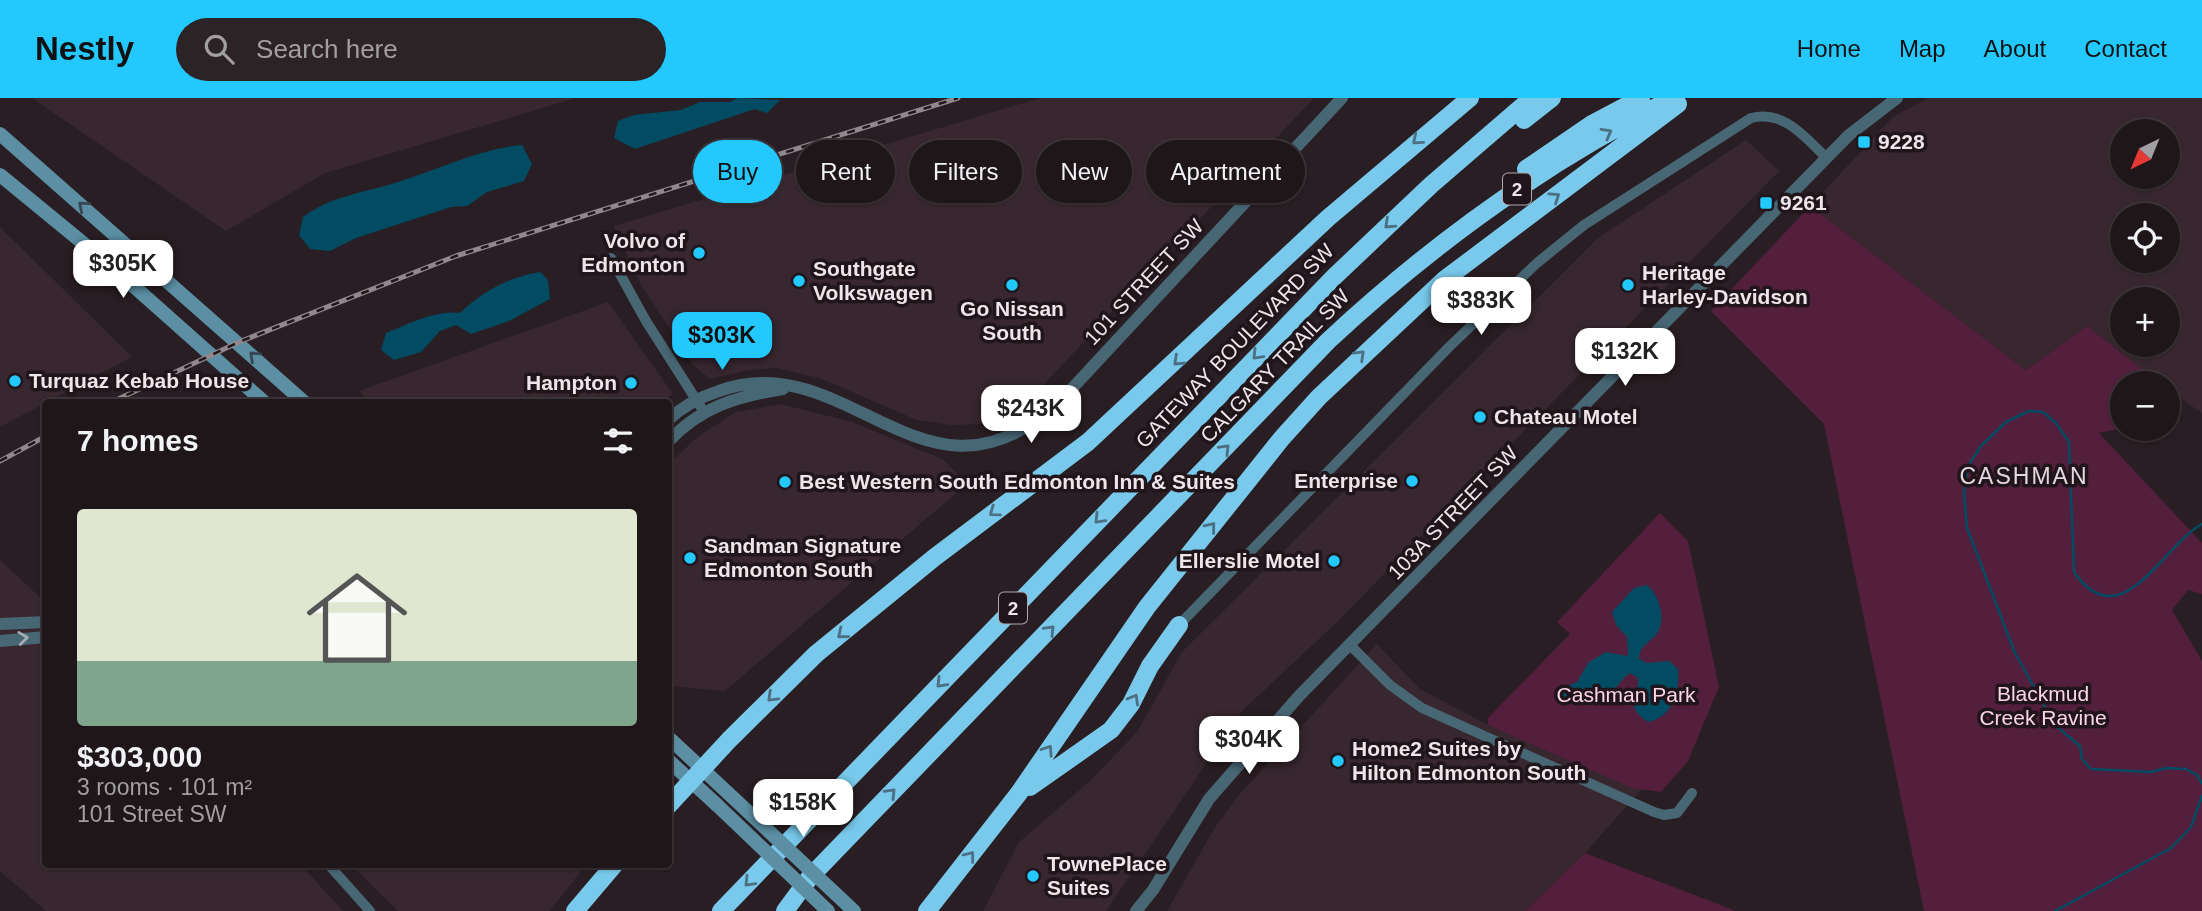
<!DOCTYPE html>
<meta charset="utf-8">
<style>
:root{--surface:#1f161a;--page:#2c2327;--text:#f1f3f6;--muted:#a19fa2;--line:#3c3539;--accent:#23c9fe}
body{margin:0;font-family:Helvetica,sans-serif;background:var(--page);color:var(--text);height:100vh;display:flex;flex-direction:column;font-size:26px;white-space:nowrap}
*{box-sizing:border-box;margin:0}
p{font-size:23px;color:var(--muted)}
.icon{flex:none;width:38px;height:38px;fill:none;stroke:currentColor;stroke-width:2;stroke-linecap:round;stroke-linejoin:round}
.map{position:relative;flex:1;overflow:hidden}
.side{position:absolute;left:42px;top:301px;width:630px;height:469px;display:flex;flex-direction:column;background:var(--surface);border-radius:7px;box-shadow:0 2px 5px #0004,0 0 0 2px var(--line)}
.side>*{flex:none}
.banner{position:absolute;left:693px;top:42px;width:665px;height:63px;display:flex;gap:14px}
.needle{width:46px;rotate:223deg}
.fabs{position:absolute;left:2110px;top:21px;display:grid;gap:14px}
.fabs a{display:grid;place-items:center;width:70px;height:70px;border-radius:50%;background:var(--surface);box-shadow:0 2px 5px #0004,0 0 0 2px var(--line);font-size:35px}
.price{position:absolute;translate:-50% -60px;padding:0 16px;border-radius:14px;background:#fff;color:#222;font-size:23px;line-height:46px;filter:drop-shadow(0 2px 4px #0008)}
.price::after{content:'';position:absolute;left:50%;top:42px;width:21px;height:16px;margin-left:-10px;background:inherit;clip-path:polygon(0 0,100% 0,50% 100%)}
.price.selected{background:var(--accent);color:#111}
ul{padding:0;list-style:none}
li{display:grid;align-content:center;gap:14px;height:371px;padding:0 35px}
li span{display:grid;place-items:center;height:217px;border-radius:7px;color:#555}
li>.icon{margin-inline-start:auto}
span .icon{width:126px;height:126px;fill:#fffc;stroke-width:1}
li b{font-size:30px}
h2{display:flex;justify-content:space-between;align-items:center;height:84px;padding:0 35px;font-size:30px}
.pill{padding:0 24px;border-radius:32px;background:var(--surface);box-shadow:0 2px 5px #0004,0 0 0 2px var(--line);font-size:24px;line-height:63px}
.pill.selected{background:var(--accent);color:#111}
header{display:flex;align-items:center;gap:42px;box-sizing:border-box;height:98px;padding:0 35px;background:var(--accent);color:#111}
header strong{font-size:33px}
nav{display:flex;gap:38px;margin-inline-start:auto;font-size:24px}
.search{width:490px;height:63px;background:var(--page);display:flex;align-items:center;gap:18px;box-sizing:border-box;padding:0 24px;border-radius:38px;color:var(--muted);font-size:26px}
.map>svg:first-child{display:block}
.built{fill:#38272f;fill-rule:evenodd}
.green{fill:#531f3c}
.water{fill:#014c63}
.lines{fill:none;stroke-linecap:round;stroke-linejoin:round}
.stream{stroke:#014c63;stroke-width:2.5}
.minor{stroke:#486775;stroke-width:10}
.tertiary{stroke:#486775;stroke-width:12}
.secondary{stroke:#5c8fa4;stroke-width:14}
.motorway{stroke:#78c9eb;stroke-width:18}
.rail-casing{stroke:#91888d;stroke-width:5}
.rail{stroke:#20151a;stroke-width:2.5;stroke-dasharray:8;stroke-linecap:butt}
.secondary-bridge{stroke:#5c8fa4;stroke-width:14}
.oneway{stroke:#4c6f82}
.oneway2{stroke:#384651}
.oneway3{stroke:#a3acb5}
.poi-dot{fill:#23c9fe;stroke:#20151a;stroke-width:2.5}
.labels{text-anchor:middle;stroke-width:7;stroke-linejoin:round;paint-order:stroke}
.shield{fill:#20151a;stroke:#b0a7ab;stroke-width:2}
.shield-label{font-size:19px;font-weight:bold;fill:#ede5e9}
.poi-label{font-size:21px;font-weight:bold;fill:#ede5e9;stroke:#20151a;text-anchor:start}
.street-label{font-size:21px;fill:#ede5e9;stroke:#20151a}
.park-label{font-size:21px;fill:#fbd4e6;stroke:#20151a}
.neighbourhood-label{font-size:23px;letter-spacing:2px;fill:#e5d6dd;stroke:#20151a}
</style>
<header>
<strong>Nestly</strong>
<div class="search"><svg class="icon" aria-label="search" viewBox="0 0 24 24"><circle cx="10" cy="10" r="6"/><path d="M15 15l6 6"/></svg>Search here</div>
<nav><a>Home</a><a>Map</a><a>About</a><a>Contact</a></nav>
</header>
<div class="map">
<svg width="2202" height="813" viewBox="0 0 2202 813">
<rect width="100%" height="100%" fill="#291e23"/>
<path class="built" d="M32,0h544l-251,75 -99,58z
M1040,0h274l-300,318 -31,8 -32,1 -34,-5 -95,-41 -45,-11 -28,2 -39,9 -16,-13 -53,-81 -27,-59z
M1928,0h274v315l-34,-23v-7h-8l-73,-57 -61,44 -216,-164 83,-89zM2123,33h45v46h-45zM2123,117h45v46h-45zM2123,201h45v46h-45z
M1746,42l33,31 -444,453 -93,87 -136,200h-123l36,-69 71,-61 47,-49 45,-80 416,-414z
M0,129l132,130 -132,70z
M608,204l65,92 -10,8h-294l-10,-11z
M780,306l72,18 90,37 26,24 -243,208 -55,-5 -1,-222 27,-26 40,-26z
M0,462l45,42 1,262 255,1 42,46h-297l-46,-40z
M1377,546l43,45 68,36 154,64 -57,64 -60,58h-358l47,-82 24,-33z
M351,767h235l-36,46h-152z"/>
<path class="green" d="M1810,108l216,164 61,-44 73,57h-37v45l-24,5 103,110v51l-14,-4 -16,20 30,51v250h-278l-100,-487 -113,-113z
M1660,415l28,28 31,146 -31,74 -27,31 -29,-4 -144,-63v-7l82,-84 -13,-12z
M1585,755l151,58h-211z"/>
<path class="water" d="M737,0l43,2 -13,13 -12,-4 -120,40 -21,-11 4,-17 16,-6 47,-5 19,-8h30z
M522,47l10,19 -8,17 -37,11 -20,14 -16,1 -95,31 -26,13 -20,-2 -11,-14 4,-18c30,-22 61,-24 95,-35 42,-13 81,-33 124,-37z
M540,174l8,8 2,19 -41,22 -38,13 -15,-9 -16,6 -19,21 -27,8 -13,-10 5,-17c23,-9 49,-23 74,-20 21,-21 51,-37 80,-41z
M1647,487c12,10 19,32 11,47 -6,10 -19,13 -19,27l8,4 22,-2 9,8c2,23 -5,48 -30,53 -24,-16 -10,-21 -10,-44l-8,-5c-30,23 -5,40 -56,27l-8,3 -5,-2 -4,-7 5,-6 15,-6 12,-20 17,-10 22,4 -1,-19 -11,-12 -4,-13 22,-24z"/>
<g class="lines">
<path class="stream" d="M2202,426c-39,21 -81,116 -128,48l-5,-130 -13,-19 -13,-11 -14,-1 -23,11 -25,24 -13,20 -4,28 3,34 48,125 40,72 25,21 2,13 9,10 60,3 15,-4 20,1 11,6 5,8
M2055,813l116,-63 20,-21 11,-31"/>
<path class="minor" d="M611,160l35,63 58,91
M1179,527l270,-278 88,-84 47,-38 167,-107c34,-8 53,19 76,40
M1350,547l40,40 32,23 232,104 10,3 13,-2 15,-20
M328,766l42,47"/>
<path class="tertiary" d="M668,322c15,-14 32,-23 51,-29 132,-48 210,141 347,4l276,-297
M668,344c32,-35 70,-46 115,-53
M0,526l46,-2
M0,543l46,-4
M1136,813l17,-21 56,-91 90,-103 550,-561 48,-37"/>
<path class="secondary" d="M0,36l304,268
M0,77l111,91 153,136
M668,639l60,56
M668,662l49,45"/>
<path class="motorway" d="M1524,22l28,-22
M1526,71l66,-45 49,-26
M1030,689l81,-57 20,-26 19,-38 29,-41
M668,708l61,-66 87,-86 119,-97 153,-115 240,-224 142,-120
M575,813l40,-47
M721,813l613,-634 97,-92 101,-87
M785,813l25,-34 518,-536c104,-97 218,-180 346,-243
M927,813l92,-118 128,-186 135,-169 37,-41 125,-117 234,-176"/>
<g class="rail-casing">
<path id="rail" d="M112,304l127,-60 217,-86 502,-158
M0,363l46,-25"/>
</g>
<use href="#rail" class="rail"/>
<path class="secondary-bridge" d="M728,695l126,118
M717,707l111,106"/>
</g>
<defs><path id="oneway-chevron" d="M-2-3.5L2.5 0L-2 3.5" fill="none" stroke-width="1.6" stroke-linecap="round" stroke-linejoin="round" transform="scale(1.75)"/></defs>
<g class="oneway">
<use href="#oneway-chevron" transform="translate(1607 35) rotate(-29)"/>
<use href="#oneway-chevron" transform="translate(1417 42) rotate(140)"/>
<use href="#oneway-chevron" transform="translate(1555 99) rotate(-34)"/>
<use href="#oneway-chevron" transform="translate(1389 126) rotate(137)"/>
<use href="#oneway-chevron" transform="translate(1257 257) rotate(134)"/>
<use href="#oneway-chevron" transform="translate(1360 257) rotate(-44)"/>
<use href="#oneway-chevron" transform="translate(1178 263) rotate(137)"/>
<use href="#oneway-chevron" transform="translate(1225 351) rotate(-46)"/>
<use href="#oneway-chevron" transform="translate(994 414) rotate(144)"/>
<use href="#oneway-chevron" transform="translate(1099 421) rotate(134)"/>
<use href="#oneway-chevron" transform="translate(1211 429) rotate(-51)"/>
<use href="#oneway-chevron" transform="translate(1050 532) rotate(-46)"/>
<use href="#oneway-chevron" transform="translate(842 536) rotate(141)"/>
<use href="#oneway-chevron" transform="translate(941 585) rotate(134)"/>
<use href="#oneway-chevron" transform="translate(772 599) rotate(136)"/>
<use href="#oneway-chevron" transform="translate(1134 601) rotate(-60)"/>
<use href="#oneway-chevron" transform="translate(1048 652) rotate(-56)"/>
<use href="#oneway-chevron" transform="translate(891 695) rotate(-46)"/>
<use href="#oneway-chevron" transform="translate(970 758) rotate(-52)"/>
<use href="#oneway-chevron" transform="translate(749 784) rotate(134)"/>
</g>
<g class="oneway2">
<use href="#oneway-chevron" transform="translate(83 108) rotate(-139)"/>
<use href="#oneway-chevron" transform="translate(254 258) rotate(-137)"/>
</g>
<use class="oneway3" href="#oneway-chevron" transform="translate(23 540) rotate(-7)"/>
<g class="poi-dot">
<rect x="1857" y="37" width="14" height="14" rx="3.5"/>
<rect x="1759" y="98" width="14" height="14" rx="3.5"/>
<circle cx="699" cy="155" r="7"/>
<circle cx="799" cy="183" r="7"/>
<circle cx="1012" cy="187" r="7"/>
<circle cx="1628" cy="187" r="7"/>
<circle cx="15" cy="283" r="7"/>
<circle cx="631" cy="285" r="7"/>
<circle cx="1480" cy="319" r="7"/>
<circle cx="1412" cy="383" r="7"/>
<circle cx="785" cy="384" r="7"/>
<circle cx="690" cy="460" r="7"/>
<circle cx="1334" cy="463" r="7"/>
<circle cx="1338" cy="663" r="7"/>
<circle cx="1033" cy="778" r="7"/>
</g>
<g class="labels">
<g class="shield">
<rect x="1503" y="75.5" width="28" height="31" rx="5"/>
<rect x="999" y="494.5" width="28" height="31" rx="5"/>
</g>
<g class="shield-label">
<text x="1517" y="98">2</text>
<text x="1013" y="517">2</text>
</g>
<g class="poi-label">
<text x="1878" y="51">9228</text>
<text x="1780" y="112">9261</text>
<text x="685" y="150" text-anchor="end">Volvo of<tspan x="685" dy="24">Edmonton</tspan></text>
<text x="813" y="178">Southgate<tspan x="813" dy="24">Volkswagen</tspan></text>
<text x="1642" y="182">Heritage<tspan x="1642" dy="24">Harley-Davidson</tspan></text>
<text x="1012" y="218" text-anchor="middle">Go Nissan<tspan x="1012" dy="24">South</tspan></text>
<text x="29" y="290">Turquaz Kebab House</text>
<text x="617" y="292" text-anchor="end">Hampton</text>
<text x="1494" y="326">Chateau Motel</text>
<text x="1398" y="390" text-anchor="end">Enterprise</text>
<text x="799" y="391">Best Western South Edmonton Inn &amp; Suites</text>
<text x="704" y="455">Sandman Signature<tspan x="704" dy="24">Edmonton South</tspan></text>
<text x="1320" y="470" text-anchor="end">Ellerslie Motel</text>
<text x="1352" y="658">Home2 Suites by<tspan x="1352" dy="24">Hilton Edmonton South</tspan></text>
<text x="1047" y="773">TownePlace<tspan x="1047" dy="24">Suites</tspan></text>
</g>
<g class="street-label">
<text transform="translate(1144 184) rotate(-47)" y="7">101 STREET SW</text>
<text transform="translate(1235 248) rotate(-46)" y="7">GATEWAY BOULEVARD SW</text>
<text transform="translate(1275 268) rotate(-46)" y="7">CALGARY TRAIL SW</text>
<text transform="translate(1453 415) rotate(-46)" y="7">103A STREET SW</text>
</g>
<g class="park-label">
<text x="2043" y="603">Blackmud<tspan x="2043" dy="24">Creek Ravine</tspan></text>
<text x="1626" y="604">Cashman Park</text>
</g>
<g class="neighbourhood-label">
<text x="2024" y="386">CASHMAN</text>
</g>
</g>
</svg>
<div class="fabs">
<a><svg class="needle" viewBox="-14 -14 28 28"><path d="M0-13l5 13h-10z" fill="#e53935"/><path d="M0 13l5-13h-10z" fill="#a19fa2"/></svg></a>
<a><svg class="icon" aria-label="locate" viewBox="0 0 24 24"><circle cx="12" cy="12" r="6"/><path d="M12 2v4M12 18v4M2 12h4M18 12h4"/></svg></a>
<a>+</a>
<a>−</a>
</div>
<b class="price" style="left:123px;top:202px">$305K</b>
<b class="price" style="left:1481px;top:239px">$383K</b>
<b class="price selected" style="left:722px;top:274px">$303K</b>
<b class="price" style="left:1625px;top:290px">$132K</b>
<b class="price" style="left:1031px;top:347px">$243K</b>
<b class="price" style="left:1249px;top:678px">$304K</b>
<b class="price" style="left:803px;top:741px">$158K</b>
<div class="banner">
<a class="pill selected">Buy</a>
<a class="pill">Rent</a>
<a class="pill">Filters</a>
<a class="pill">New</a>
<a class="pill">Apartment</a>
</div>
<section class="side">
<h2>7 homes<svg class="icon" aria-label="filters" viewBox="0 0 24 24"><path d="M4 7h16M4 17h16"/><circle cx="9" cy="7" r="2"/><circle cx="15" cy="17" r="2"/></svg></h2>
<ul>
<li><span style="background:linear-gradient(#dfe7d0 70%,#7fa58c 0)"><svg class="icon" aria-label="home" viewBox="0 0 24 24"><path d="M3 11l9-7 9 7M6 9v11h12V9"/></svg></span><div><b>$303,000</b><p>3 rooms · 101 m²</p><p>101 Street SW</p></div></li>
</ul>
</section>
</div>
